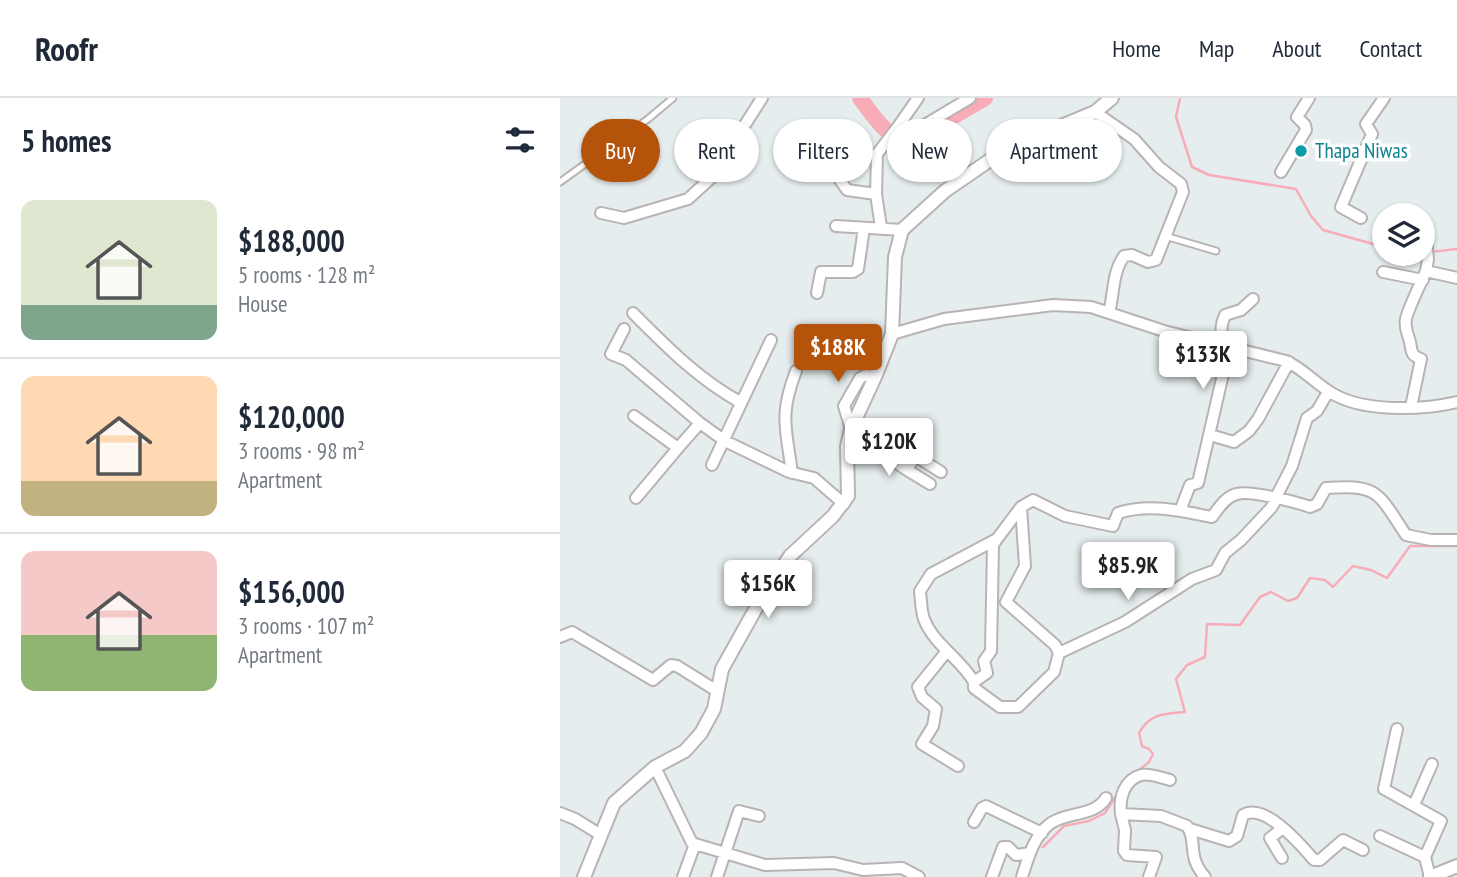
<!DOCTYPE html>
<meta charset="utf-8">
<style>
:root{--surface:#fff;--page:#f2f2f3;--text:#1f2937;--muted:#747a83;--line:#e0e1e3;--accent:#b45309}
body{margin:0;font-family:"PT Sans Narrow",sans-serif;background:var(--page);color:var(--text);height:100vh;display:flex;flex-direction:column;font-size:26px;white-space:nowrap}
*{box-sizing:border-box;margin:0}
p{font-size:23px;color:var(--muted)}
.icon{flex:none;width:38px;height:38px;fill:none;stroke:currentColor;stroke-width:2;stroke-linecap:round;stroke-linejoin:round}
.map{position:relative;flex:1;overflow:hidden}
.drawer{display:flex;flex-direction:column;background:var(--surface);width:560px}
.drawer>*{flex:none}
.top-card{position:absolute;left:21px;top:21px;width:665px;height:63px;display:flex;gap:14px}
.fabs{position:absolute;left:812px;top:105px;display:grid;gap:14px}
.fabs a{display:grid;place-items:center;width:63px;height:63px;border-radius:50%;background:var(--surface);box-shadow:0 2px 5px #0004;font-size:35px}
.price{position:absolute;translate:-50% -60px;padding:0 16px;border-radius:7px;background:#fff;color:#222;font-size:23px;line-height:46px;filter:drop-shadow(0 2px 4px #0008)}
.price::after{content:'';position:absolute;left:50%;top:42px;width:21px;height:16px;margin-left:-10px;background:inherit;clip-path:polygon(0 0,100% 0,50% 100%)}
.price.selected{background:var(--accent);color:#fff}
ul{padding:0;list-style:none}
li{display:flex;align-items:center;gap:21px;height:175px;padding:0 21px}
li+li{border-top:2px solid var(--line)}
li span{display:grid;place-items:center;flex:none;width:196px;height:140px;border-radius:14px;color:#555}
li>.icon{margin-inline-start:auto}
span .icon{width:84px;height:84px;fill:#fffc;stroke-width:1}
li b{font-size:30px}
h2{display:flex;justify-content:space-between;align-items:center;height:84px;padding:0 21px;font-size:30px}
.tag{padding:0 24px;border-radius:32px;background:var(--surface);box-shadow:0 2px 5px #0004;font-size:24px;line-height:63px}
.tag.selected{background:var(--accent);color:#fff}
header{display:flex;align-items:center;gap:42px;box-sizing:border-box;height:98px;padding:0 35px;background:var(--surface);border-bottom:2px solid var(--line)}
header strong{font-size:33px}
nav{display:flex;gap:38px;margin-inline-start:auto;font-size:24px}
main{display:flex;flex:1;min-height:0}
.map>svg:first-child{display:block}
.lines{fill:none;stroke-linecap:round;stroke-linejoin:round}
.stream{stroke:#f8acb8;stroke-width:2.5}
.river{stroke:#f8acb8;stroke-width:16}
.service-casing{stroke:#b9b3b3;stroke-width:9}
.minor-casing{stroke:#b9b3b3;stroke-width:14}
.tertiary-casing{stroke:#b9b3b3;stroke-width:16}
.service{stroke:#fff;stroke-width:5}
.minor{stroke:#fff;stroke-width:10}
.tertiary{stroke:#fff;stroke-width:12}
.culture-dot{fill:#0f9aa8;stroke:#fff;stroke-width:2.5}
.labels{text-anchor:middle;stroke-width:7;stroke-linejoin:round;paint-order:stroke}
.culture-label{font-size:21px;fill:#0d838f;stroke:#fff;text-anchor:start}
</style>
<header>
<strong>Roofr</strong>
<nav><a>Home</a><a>Map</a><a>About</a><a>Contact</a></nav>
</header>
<main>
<section class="drawer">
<h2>5 homes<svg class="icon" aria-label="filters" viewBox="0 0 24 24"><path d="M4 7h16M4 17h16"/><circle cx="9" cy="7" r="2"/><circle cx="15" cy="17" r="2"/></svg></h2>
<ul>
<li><span style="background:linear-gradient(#dfe7d0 75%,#7fa58c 0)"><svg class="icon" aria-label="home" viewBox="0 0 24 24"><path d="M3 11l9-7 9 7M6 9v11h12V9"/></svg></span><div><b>$188,000</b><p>5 rooms · 128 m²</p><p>House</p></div></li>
<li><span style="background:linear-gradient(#ffd9b3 75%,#c2b280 0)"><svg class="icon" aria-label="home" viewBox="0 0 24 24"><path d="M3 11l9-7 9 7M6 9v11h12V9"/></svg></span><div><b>$120,000</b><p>3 rooms · 98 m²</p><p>Apartment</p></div></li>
<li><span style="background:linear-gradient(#f6c9c9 60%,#8fb573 0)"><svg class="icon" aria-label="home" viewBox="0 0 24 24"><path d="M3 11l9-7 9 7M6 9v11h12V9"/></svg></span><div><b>$156,000</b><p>3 rooms · 107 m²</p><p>Apartment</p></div></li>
</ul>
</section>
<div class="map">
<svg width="897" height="779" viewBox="0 0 897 779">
<rect width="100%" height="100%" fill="#e6edee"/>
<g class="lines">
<path class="stream" d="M620,0l-4,19 16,50 17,8 87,14 15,27 12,14 61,17
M870,154l27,-3
M578,673l11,-9 4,-8 -4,-5 -7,-3 -3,-13c11,-20 25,-19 46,-21l-9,-33 11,-14 18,-8 2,-33 33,1 20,-28 11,-5 17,9 9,-3 13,-20 15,2 8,7 20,-21 18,4 16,8 23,-32h47
M483,749l21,-21 25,-5 16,-8 14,-22"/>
<path class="river" d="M300,0c13,18 25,36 46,46l79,-46"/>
<g class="service-casing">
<path id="service" d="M0,84l88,-63 25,-21
M605,138l51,15"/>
</g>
<g class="minor-casing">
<path id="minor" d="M358,0l-21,30 5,5 16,-4 52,-31
M535,14l39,27 25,28 22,17 2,8 -27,68 -8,2 -16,-7 -8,1c-12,17 -10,38 -15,57
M240,31l35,27 5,24 7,10 29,4
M721,74l25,-42 -1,-5 -8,-8 12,-19
M41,115l23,5 64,-19 23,-21 51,-80
M801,120l-20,-11 31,-73 -6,-10 18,-26
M276,128l66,4
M321,129l-5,-33 1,-40 20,-26
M866,173l2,-12 -2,-20
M823,174l40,8
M257,195l4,-21h32l5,-3 6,-41
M73,215c33,33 66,67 107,89
M64,231l-13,25 15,6 74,63 25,18 64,31 25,6 30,26
M332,236l52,-15 109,-14 38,2 73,24 122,30c16,7 29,22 44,31 32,21 92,18 127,10
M315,279l-9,-2 -6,3 -16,28 7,23 11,2 20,22 25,17 7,-12 3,-1 24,15
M851,309l10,-48c-11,-4 -9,-8 -11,-17 -2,-8 -6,-14 -4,-23 2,-10 15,-36 20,-48l31,7
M74,318l44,32 22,-25
M650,337l24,7 15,-11 9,-12 31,-57
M152,367l59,-125
M347,372l23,14
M232,375c-6,-45 -13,-58 4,-102
M76,400l42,-50
M715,401l17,-33 15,-48 10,-7 11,-19
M461,409l4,59 -19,36 49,43 4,8
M620,413l10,-26 8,-2 31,-135c-8,-12 -10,-19 -4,-33l16,-5 12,-11
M437,441l-4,6 -2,106 -7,10 3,12 -13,9c-14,-24 -40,-37 -50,-63 -3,-8 -3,-20 -4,-28l11,-17 66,-35 24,-32 12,-7 32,16 48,10 5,-13c32,-10 62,-2 94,4 6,-8 14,-21 25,-23 13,-4 59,8 73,13l7,-3 9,-16c53,-4 52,5 80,47l25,5h26
M0,539l12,-5 81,48 18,-15 6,1 40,25
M387,553l-29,36 4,10 14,12 -3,17 -11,18 36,22
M414,584v6l26,19h18l36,-35 5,-19 66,-31 67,-43 24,-9 9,-17 16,-13 30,-32 5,-8
M837,631l-13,60 57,32 -16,36 5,20
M95,669l37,76 3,1 70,21 69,-2 29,7 39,-2 17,9
M854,707l18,-41
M0,715l15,6 26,16
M561,716c-2,-16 3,-34 20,-39 9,-2 21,3 29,5
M414,724l8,-14 4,-2 56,27
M630,731l39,12 8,-5 6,-21c22,-13 58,30 71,45h6l23,-20 20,10
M820,738l45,21
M722,760l-12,-20 13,-10
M123,779l12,-33
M157,779l22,-66 20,5
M432,779l11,-30h5l8,8 14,-2
M462,779c6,-19 12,-42 29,-54 18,-12 43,-6 55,-25
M589,779l7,-20 -29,-2 -3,-4 1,-21 -4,-16 40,2 26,10c11,15 -1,30 18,51"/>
</g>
<g class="tertiary-casing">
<path id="tertiary" d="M24,779l30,-74 41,-36 30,-16 16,-18 13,-24 8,-40 38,-68 30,-45 43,-40 15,-20 -1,-50 4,-17 24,-52 17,-43 3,-77 7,-27 43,-39 61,-42 89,-37 17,-14
M870,779l27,-11"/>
</g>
<use href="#service" class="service"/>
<use href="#minor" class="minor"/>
<use href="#tertiary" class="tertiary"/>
</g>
<circle class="culture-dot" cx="741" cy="53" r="7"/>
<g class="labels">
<g class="culture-label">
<text x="755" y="60">Thapa Niwas</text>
</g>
</g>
</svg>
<div class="fabs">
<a><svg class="icon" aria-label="layers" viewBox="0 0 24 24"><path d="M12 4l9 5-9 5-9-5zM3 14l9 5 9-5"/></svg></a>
</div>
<b class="price selected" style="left:278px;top:286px">$188K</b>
<b class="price" style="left:643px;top:293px">$133K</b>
<b class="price" style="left:329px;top:380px">$120K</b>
<b class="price" style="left:568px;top:504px">$85.9K</b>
<b class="price" style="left:208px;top:522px">$156K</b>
<div class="top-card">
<a class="tag selected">Buy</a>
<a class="tag">Rent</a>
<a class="tag">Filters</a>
<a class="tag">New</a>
<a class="tag">Apartment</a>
</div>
</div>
</main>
